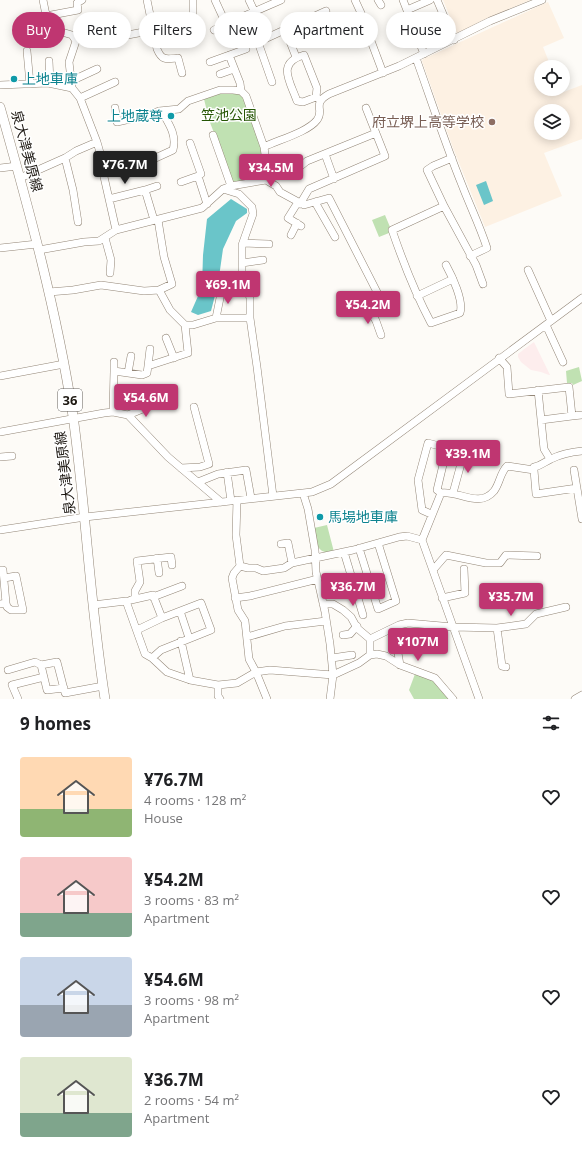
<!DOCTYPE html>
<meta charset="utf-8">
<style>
:root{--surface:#fff;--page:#f2f2f2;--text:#202124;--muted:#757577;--accent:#bf3671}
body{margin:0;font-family:"Open Sans","Noto Sans JP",sans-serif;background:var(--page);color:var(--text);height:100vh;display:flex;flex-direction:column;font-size:15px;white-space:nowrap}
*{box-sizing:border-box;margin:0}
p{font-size:13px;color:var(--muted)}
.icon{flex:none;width:22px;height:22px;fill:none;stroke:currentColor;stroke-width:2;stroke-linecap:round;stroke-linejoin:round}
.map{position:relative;height:699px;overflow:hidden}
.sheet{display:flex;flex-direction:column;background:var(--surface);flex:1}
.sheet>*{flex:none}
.hud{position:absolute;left:12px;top:12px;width:558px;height:36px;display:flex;gap:8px}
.fabs{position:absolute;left:534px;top:60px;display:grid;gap:8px}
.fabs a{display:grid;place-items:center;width:36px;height:36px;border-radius:50%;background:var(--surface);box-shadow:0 2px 10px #0003;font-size:20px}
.price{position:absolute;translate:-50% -34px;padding:0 9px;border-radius:4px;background:var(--accent);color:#fff;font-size:13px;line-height:26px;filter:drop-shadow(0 1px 2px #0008)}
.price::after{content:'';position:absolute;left:50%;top:24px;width:12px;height:9px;margin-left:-6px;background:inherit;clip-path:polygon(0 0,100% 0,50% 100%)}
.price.active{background:#222;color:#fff}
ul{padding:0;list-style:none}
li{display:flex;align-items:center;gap:12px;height:100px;padding:0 20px}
li span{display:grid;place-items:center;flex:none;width:112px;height:80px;border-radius:4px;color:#555}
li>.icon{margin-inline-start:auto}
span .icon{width:48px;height:48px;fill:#fffc;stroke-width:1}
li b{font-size:17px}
h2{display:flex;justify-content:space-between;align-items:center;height:48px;padding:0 20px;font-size:17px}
.tag{padding:0 14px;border-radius:18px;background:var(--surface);box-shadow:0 2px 10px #0003;font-size:14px;line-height:36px}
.tag.active{background:var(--accent);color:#fff}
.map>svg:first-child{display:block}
.industrial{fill:#fdeded}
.built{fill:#fdf1e3;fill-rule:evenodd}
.green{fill:#c0e1b2}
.water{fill:#6ac5c9}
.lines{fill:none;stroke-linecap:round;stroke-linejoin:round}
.minor-casing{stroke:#938677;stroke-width:8}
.major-casing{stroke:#938677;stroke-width:10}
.minor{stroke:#fff;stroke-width:7}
.major{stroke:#fff;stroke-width:9}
.culture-dot{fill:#0f9aa8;stroke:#fff;stroke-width:1.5}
.education-dot{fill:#8d6e63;stroke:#fff;stroke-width:1.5}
.labels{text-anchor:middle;stroke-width:3;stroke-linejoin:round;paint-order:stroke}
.shield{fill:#fff;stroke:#615d59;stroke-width:1}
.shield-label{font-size:13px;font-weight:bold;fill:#1d1812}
.culture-label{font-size:14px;fill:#0d838f;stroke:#fff;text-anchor:start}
.park-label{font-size:14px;fill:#265604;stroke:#fff}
.education-label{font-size:14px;fill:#785e54;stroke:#fff;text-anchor:end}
.street-label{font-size:14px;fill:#1d1812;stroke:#fff}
</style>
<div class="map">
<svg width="582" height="699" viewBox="0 0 582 699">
<rect width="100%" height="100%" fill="#fdfbf7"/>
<path class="industrial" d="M534,342l16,33h-1l-8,-3 -10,-2 -10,-8 -3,-5v-3l4,-3 1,-1z"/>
<path class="built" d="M443,0h87l-49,21 -22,13 -3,-2z
M548,2l16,36 -21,9 8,20h-10v22h19l1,4 21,-8v54l-38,14 18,43 -77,31 -32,-79 -31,-87 1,-2zM541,111h22v22h-22z"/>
<path class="green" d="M233,92l7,1 4,5 18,51 4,26 -2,2 -31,5 -24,-62 -5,-21 10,-5z
M385,215l5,12 -2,1 1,5 -10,4 -7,-17z
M579,367l3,14 -9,4 -1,-2h-5l-1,-12z
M327,525l7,27c-18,3 -18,-10 -20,-24z
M415,674l19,7 15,18h-35l-5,-9z"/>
<path class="water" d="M486,181l7,20 -9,4 -8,-20z
M231,199l16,10v4l-11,8 -13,28 -5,35 -7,27 -13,4 -7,-3 11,-25 1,-32 4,-36z"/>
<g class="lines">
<g class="minor-casing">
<path id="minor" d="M43,0l5,25 7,5 17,5 4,6 -7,21 3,26 8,10 17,44 4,14 1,12 14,62
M147,0l10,49c5,12 9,10 21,9l4,15
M193,0v16
M215,0l11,24 55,-24
M249,0l18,38
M355,0l6,13
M378,0l3,5
M403,0l21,54
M437,0l17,40
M407,10l23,-10
M46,16l32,-6 -1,-7 5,-3
M365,25l18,48
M285,29l11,28
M214,30l12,-6
M112,38l42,-8
M27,51l3,33
M229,55l11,28 1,8
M416,58c15,42 29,85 46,127 8,21 18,41 25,63l-17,8
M49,61l1,22
M210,62l36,-13
M220,74l14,-5
M71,81l26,-12
M272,82l-14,-40 68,-31
M0,85l48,-2 24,5
M316,97l1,-9 -13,-33c-28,8 -14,26 -7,46l6,1 13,-5 4,3
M80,98l35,-16
M213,135l18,51
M190,143l11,31 -3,2 9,28
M264,147c14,-7 44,-15 53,-27 8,-10 -6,-16 12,-26l70,-28 91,-45 52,-21
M325,154l9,25
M65,158l8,32 5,32
M452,158l-19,8 -6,4 17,36 32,59 7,19
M149,161l24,-11c4,-15 -4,-26 -11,-38
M0,168l17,-2
M291,169l11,-4 5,-4 69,-28
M20,178l45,-20 11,-7 21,-9
M266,180l10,6 4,6 24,13 25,-7 49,96 -4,5
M181,182l17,-6
M223,189l16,5 13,13 1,7 -11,31v26l8,27v20l7,49 16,129
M109,199l36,-9
M298,202l-10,16 13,8
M315,202l20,35
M300,204l9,-15 76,-33 -19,-48
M444,206l-52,24c11,32 23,63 39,93l29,-10c4,-12 -8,-37 -14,-48
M154,220l-9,-30 12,-4
M291,235l6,-12
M105,238l6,22 -1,13
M243,243l26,1
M0,248l37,-4
M39,250l45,-8 15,-1 17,-11 86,-22 21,-19 8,-3 35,-6 2,-4 -4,-29 -18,-51 -5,-5 -8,-1h-13l-32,11 -9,8 -20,2 -15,5 -27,6 -2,-14
M242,263l21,-3
M528,270l23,51
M159,290l11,20 15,15h8l23,-7h34
M49,292l24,-2 28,-5 43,6 15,-1 13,-6 -8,-27 -6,-37
M417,296l36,-17
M369,308l7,13 5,14
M216,318l6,-30
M546,325l17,37
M166,338l8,20
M499,358l8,9 2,27 60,-7 3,29 10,-1
M148,366l2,-17
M114,371v-9
M128,373l3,-17
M0,376l64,-12
M538,390l6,59 6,10
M113,412l1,-41 28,4 5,-2 1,-7 40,-13 -3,-28
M128,415l29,-12
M541,420l31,-4
M0,432l104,-19 9,-1 15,3 40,42 53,45
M0,457l12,-1
M181,468l19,-1 9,-3 -15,-57
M534,470l2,24 41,-6
M574,470l8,49
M227,472l4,29
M198,482l20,-8 28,-4 5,28
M303,493l5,16 7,41 1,22 9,40 5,32 3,31 -3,24
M453,493l12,-44
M237,500l-1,35 4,31 -6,7 -2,5 6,32 7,11 4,38 7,13 11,27
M431,514l-9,-4 -4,-30 10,-37 19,5 -10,42 4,3
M0,530l85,-13 227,-25 19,-8 251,-186
M281,544l7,-1 4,20
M359,548l19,61 18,-8 -18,-58
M344,552l19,63
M157,558l2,15
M240,566l8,2h8l7,3 21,-3 8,-5 61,-13 46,-13 8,-1 15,4
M0,570h3l3,33
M433,570l13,-15 40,8h14l6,-8 31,1
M153,597l29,-11
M235,598l15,-2 68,-17
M442,598l23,-5 -1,-24
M135,599v-8l5,-9 -3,-21 34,-4 1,8
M131,600l22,-5 9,23
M0,604l6,-1 1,4 4,3h12l-7,-34 -12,2
M323,604h10l10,6 8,7 6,11 13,11
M93,605l33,-4 19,53 7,4 15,14 23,8 28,5 19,-2 19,-11 14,-2 63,5 26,-12 11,-8v-16l29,-14 9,-2 45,4 44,1 29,-4 10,-10 30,-7
M180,611l9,27
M497,628l5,38 4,1
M394,629l6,36
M137,630l25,-12 39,-15 10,27 -50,20 -9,8
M343,635l7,-1 7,-8
M247,637l38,-11 41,-5
M181,641l9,39
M370,655l7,-1 9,2 14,9 35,13 18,21
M332,658l20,-3
M41,665l6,25 17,-2
M8,670l27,-8 6,3 16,-3 8,31 38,-7
M218,685v11l2,3
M18,699l-6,-14 32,-8
M479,699l-57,-159 19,-47c17,-3 38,16 53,-2 6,-8 6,-18 13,-25l27,4v-3c7,-1 10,-5 17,-8 10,-5 20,-7 31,-8
M575,699l7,-4"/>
</g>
<g class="major-casing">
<path id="major" d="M0,107c29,102 57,205 73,309 13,94 17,189 32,283"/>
</g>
<use href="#minor" class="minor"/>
<use href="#major" class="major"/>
</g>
<g class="culture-dot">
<circle cx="14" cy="79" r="4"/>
<circle cx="171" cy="116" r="4"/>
<circle cx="320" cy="517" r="4"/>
</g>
<circle class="education-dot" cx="492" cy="122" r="4"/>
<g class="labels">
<rect class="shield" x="58" y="389" width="24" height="22" rx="3"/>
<g class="shield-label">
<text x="70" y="405">36</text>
</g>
<g class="culture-label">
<text x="22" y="84">上地車庫</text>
<text x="163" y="121" text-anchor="end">上地蔵尊</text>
<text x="328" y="522">馬場地車庫</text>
</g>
<g class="park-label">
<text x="229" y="120">笠池公園</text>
</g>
<g class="education-label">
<text x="484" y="127">府立堺上高等学校</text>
</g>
<g class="street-label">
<text transform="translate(27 151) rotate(75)" y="5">泉大津美原線</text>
<text transform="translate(65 473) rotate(-97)" y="5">泉大津美原線</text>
</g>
</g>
</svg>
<div class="fabs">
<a><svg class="icon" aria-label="locate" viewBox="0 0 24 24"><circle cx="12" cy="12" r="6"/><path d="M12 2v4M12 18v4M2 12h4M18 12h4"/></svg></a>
<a><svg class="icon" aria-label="layers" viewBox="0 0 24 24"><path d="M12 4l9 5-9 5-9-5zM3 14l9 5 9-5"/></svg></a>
</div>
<b class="price active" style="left:125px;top:185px">¥76.7M</b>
<b class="price" style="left:271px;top:188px">¥34.5M</b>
<b class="price" style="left:228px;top:305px">¥69.1M</b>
<b class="price" style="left:368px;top:325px">¥54.2M</b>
<b class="price" style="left:146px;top:418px">¥54.6M</b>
<b class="price" style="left:468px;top:474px">¥39.1M</b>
<b class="price" style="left:353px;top:607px">¥36.7M</b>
<b class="price" style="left:511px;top:617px">¥35.7M</b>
<b class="price" style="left:418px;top:662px">¥107M</b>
<div class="hud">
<a class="tag active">Buy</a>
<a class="tag">Rent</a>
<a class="tag">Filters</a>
<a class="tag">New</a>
<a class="tag">Apartment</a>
<a class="tag">House</a>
</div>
</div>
<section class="sheet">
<h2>9 homes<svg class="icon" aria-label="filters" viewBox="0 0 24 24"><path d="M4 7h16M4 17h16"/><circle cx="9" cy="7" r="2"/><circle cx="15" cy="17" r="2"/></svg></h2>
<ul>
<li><span style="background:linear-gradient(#ffd9b3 65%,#8fb573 0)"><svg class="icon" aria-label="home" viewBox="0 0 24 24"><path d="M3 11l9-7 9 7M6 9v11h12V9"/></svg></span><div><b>¥76.7M</b><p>4 rooms · 128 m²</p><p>House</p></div><svg class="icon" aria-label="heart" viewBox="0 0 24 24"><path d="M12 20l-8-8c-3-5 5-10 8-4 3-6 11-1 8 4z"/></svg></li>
<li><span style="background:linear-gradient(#f6c9c9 70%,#7fa58c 0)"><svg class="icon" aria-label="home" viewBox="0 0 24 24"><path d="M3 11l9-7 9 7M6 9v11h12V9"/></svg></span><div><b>¥54.2M</b><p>3 rooms · 83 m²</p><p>Apartment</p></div><svg class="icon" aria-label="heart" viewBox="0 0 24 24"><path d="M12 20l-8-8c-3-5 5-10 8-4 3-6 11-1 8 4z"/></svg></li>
<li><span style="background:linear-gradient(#c9d6e8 60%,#9aa5b1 0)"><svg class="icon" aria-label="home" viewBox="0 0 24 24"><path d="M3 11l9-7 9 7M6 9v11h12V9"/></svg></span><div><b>¥54.6M</b><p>3 rooms · 98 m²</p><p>Apartment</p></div><svg class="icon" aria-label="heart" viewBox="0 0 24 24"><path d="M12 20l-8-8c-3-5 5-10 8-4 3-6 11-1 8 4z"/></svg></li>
<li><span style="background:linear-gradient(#dfe7d0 70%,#7fa58c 0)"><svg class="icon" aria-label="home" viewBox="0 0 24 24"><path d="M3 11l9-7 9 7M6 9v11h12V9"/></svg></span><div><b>¥36.7M</b><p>2 rooms · 54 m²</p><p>Apartment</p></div><svg class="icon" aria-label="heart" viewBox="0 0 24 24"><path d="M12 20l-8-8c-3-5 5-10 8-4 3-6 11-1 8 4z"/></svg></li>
</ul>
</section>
